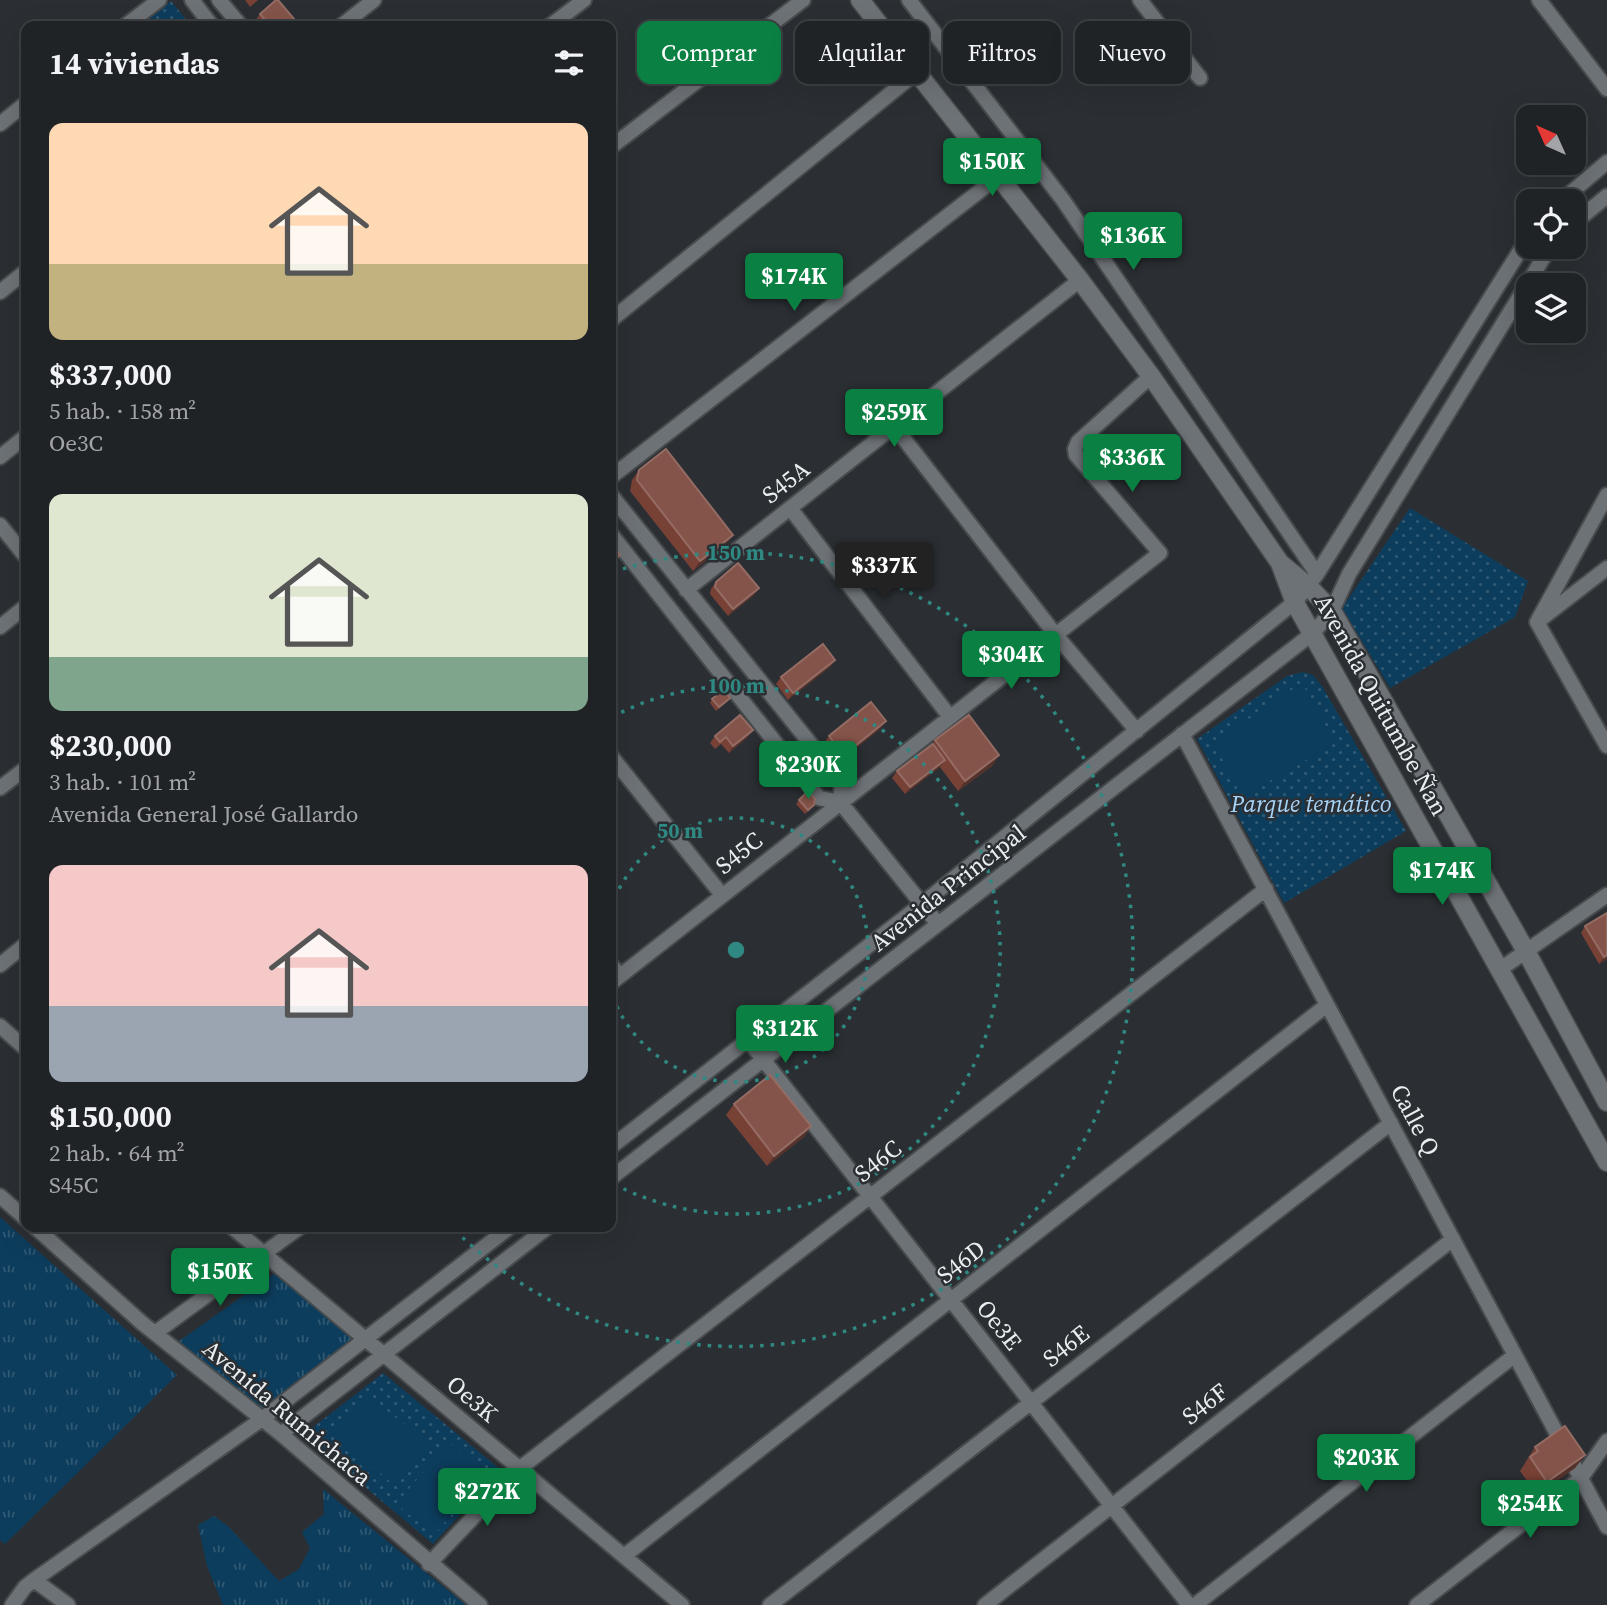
<!DOCTYPE html>
<html lang="es">
<meta charset="utf-8">
<style>
:root{--surface:#202326;--page:#282b2e;--text:#f1f3f6;--muted:#a2a4a7;--line:#3d4043;--accent:#0b8043}
body{margin:0;font-family:"Source Serif 4",serif;background:var(--page);color:var(--text);height:100vh;display:flex;flex-direction:column;font-size:26px;white-space:nowrap}
*{box-sizing:border-box;margin:0}
p{font-size:23px;color:var(--muted)}
.icon{flex:none;width:38px;height:38px;fill:none;stroke:currentColor;stroke-width:2;stroke-linecap:round;stroke-linejoin:round}
.map{position:relative;flex:1;overflow:hidden}
.side{position:absolute;left:21px;top:21px;width:595px;height:1211px;display:flex;flex-direction:column;background:var(--surface);border-radius:14px;box-shadow:0 7px 28px #0002,0 0 0 2px var(--line)}
.side>*{flex:none}
.banner{position:absolute;left:637px;top:21px;width:665px;height:63px;display:flex;gap:14px}
.needle{width:46px;rotate:315deg}
.controls{position:absolute;left:1516px;top:105px;display:grid;gap:14px}
.controls a{display:grid;place-items:center;width:70px;height:70px;border-radius:14px;background:var(--surface);box-shadow:0 7px 28px #0002,0 0 0 2px var(--line);font-size:35px}
.price{position:absolute;translate:-50% -60px;padding:0 16px;border-radius:7px;background:var(--accent);color:#fff;font-size:23px;line-height:46px;filter:drop-shadow(0 2px 4px #0008)}
.price::after{content:'';position:absolute;left:50%;top:42px;width:21px;height:16px;margin-left:-10px;background:inherit;clip-path:polygon(0 0,100% 0,50% 100%)}
.price.selected{background:#222;color:#fff}
ul{padding:0;list-style:none}
li{display:grid;align-content:center;gap:14px;height:371px;padding:0 28px}
li span{display:grid;place-items:center;height:217px;border-radius:14px;color:#555}
li>.icon{margin-inline-start:auto}
span .icon{width:126px;height:126px;fill:#fffc;stroke-width:1}
li b{font-size:30px}
h2{display:flex;justify-content:space-between;align-items:center;height:84px;padding:0 28px;font-size:30px}
.tag{padding:0 24px;border-radius:14px;background:var(--surface);box-shadow:0 7px 28px #0002,0 0 0 2px var(--line);font-size:24px;line-height:63px}
.tag.selected{background:var(--accent);color:#fff}
.map>svg:first-child{display:block}
.grass{fill:url(#grass-tufts)}
.park{fill:url(#park-dots)}
.garden{fill:#0d3d5c}
.lines{fill:none;stroke-linecap:round;stroke-linejoin:round}
.minor-casing{stroke:#474b4d;stroke-width:18}
.tertiary-casing{stroke:#474b4d;stroke-width:21}
.minor{stroke:#6d7276;stroke-width:14}
.tertiary{stroke:#6d7276;stroke-width:18}
.wall{fill:#784136}
.shaded-wall{fill:#54322c}
.building{fill:#84544a;stroke:#946c64;stroke-width:2}
.ring{fill:none;stroke:#308882;stroke-width:3.5;stroke-dasharray:3.5 7}
.labels{text-anchor:middle;stroke-width:5;stroke-linejoin:round;paint-order:stroke}
.street-label{font-size:24px;fill:#ebeef0;stroke:#2b2f33}
.park-label{font-size:24px;font-style:italic;fill:#a6d4f8;stroke:#2b2f33}
.centre{fill:#308882;stroke:#2b2f33;stroke-width:3.5}
.ring-label{font-size:21px;text-anchor:middle;font-weight:bold;fill:#308882;stroke:#2b2f33;stroke-width:5;stroke-linejoin:round;paint-order:stroke}
</style>
<div class="map">
<svg width="1607" height="1605" viewBox="0 0 1607 1605">
<defs>
<pattern id="grass-tufts" width="24" height="20" patternUnits="userSpaceOnUse" patternTransform="scale(1.75)"><rect width="24" height="20" fill="#0d3d5c"/><path d="M3 7l-1-3M5 7V3M7 7l1-3M15 17l-1-3M17 17v-4M19 17l1-3" fill="none" stroke="#305974"/></pattern>
<pattern id="park-dots" width="8" height="8" patternUnits="userSpaceOnUse" patternTransform="scale(1.75)"><rect width="8" height="8" fill="#0d3d5c"/><path d="M2 2h.1M6 6h.1" fill="none" stroke="#305974" stroke-width="1.8" stroke-linecap="round"/></pattern>
</defs>
<rect width="100%" height="100%" fill="#2b2f33"/>
<path class="grass" d="M0,1217l177,158 -172,169 -5,-4z
M281,1269l85,71 -104,79 -90,-73z
M323,1489l143,116h-243l-16,-39 -9,-41 16,-9 14,10 51,55 20,-12 11,-21 -8,-16 22,-18z"/>
<path class="park" d="M171,1l20,25h-51z
M1410,508l118,73 -13,36 -125,71 -48,-80z
M1303,672l10,3 9,11 84,145 -122,72 -87,-164 90,-63z
M383,1373l118,97 -68,74 -130,-109z"/>
<path class="garden" d="M1302,683l33,60 -91,53 -31,-53z
M371,1398l61,49 -37,39 -61,-54z
M449,1442l36,33 -51,60 -38,-31z"/>
<g class="lines">
<g class="minor-casing">
<path id="minor" d="M192,0l20,26
M219,0l22,26
M909,0l154,200 254,374
M1140,0l60,78
M1539,0l68,89
M125,26l34,-26
M341,26l33,-26
M550,26l34,-26
M0,124l26,-21
M611,147l192,-147
M1561,201l46,-39
M1573,224l34,-28
M0,292l26,-21
M611,320l306,-248
M894,426l161,208 82,97
M0,457l26,-21
M611,477l388,-301
M611,495l231,288 -2,19
M790,508l160,209
M0,525l26,32
M611,534l208,264 21,4 98,122
M686,590l394,-310
M1541,619l66,-51
M1537,622l70,-127
M1537,622l70,124
M0,627l26,-21
M1182,734l425,793
M611,756l111,139
M0,788l26,-20
M0,965l26,-21
M611,965l9,11
M1499,970l108,-75
M611,983l549,-430 -84,-98 -1,-6 3,-7 73,-66
M0,1026l26,23
M748,1040l441,565
M611,1147l311,-243 374,-303 21,-27 211,-336
M611,1178l702,-545 19,-22 17,-37 201,-327
M0,1196l26,23
M35,1227l107,96 139,111 199,171
M232,1227l450,378
M155,1333l145,-106
M281,1434l267,-207
M624,1556l703,-551
M429,1564l90,-95 747,-580
M34,1580l34,25
M12,1605l13,-18 9,-7 228,-161 248,-192
M770,1605l621,-482
M985,1605l468,-366
M1195,1605l320,-250
M1417,1605l164,-127 26,-37"/>
</g>
<g class="tertiary-casing">
<path id="tertiary" d="M860,0l220,280 71,96 129,187 29,24 23,24 195,342 80,149
M1280,563l15,40 312,559"/>
</g>
<use href="#minor" class="minor"/>
<use href="#tertiary" class="tertiary"/>
</g>
<path class="wall" d="M245,0h13l-8,7z
M260,14l40,12h-40l-5,-5z
M639,470l94,65 -8,10 -32,26 -63,-80 2,-11z
M716,582l43,6 -5,7 -26,21 -18,-22 1,-5z
M835,660l-5,7 -42,33 -12,-16 5,-7z
M712,699l16,2 -12,10 -6,-8z
M881,728l-42,34 -15,-19 5,-7z
M715,736l33,1 -19,16 -8,-9 -6,5 -5,-6z
M935,740l64,15 -7,11 -34,25 -18,-24 -35,27 -13,-16 5,-7 36,-27z
M799,800l15,5 -9,9 -9,-10z
M1607,913v46l-8,5 -18,-31 4,-7z
M734,1104l77,22 -7,11 -37,29 -41,-51z
M1535,1447l50,8 -10,13 -38,27 -17,-24z"/>
<path class="shaded-wall" d="M733,535l-8,10 -32,26 7,-10z
M620,555l-5,7 -4,4v-4z
M759,588l-5,7 -26,21 5,-7z
M835,660l-5,7 -42,33 5,-7z
M886,721l-5,7 -42,34 5,-7z
M753,730l-5,7 -19,16 4,-7z
M999,755l-7,11 -34,25 7,-10z
M945,760l-5,7 -35,27 5,-7z
M1607,955v4l-8,5 5,-7z
M811,1126l-7,11 -37,29 7,-10z
M1585,1455l-10,13 -38,27 10,-13z"/>
<path class="building" d="M276,0h2l22,26h-30l-10,-12z
M143,19l5,7h-14z
M666,449l67,86 -33,26 -63,-81 2,-10z
M613,546l7,9 -9,7v-14z
M738,563l21,25 -26,21 -18,-22 1,-5z
M823,644l12,16 -42,33 -12,-16z
M724,690l6,8 -11,9 -7,-8z
M871,702l15,19 -42,34 -15,-19z
M740,715l13,15 -20,16 -7,-9 -6,5 -5,-6z
M969,715l30,40 -34,26 -30,-41z
M933,744l12,16 -35,27 -13,-16z
M808,791l7,8 -1,6 -6,5 -9,-10z
M1607,913v42l-3,2 -19,-31z
M770,1075l41,51 -37,30 -40,-52z
M1565,1426l20,29 -38,27 -17,-25 8,-6 -3,-4z"/>
<g class="ring">
<path d="M611 908A132 132 0 1 1 611 992"/>
<path d="M612 717A264 264 0 1 1 612 1183"/>
<path d="M613 572A397 397 0 1 1 453 1228"/>
</g>
<g class="labels">
<g class="street-label">
<text transform="translate(786 482) rotate(-38)" y="8">S45A</text>
<text transform="translate(1381 705) rotate(61)" y="8">Avenida Quitumbe Ñan</text>
<text transform="translate(739 853) rotate(-38)" y="8">S45C</text>
<text transform="translate(948 888) rotate(-38)" y="8">Avenida Principal</text>
<text transform="translate(1415 1120) rotate(62)" y="8">Calle Q</text>
<text transform="translate(878 1161) rotate(-38)" y="8">S46C</text>
<text transform="translate(961 1262) rotate(-38)" y="8">S46D</text>
<text transform="translate(999 1325) rotate(52)" y="8">Oe3E</text>
<text transform="translate(1066 1346) rotate(-38)" y="8">S46E</text>
<text transform="translate(472 1399) rotate(40)" y="8">Oe3K</text>
<text transform="translate(1205 1404) rotate(-38)" y="8">S46F</text>
<text transform="translate(287 1413) rotate(40)" y="8">Avenida Rumichaca</text>
</g>
<g class="park-label">
<text x="1311" y="812">Parque temático</text>
</g>
</g>
<circle cx="736" cy="950" r="10" class="centre"/>
<g class="ring-label">
<text x="736" y="560">150 m</text>
<text x="736" y="693">100 m</text>
<text x="680" y="838">50 m</text>
</g>
</svg>
<div class="controls">
<a><svg class="needle" viewBox="-14 -14 28 28"><path d="M0-13l5 13h-10z" fill="#e53935"/><path d="M0 13l5-13h-10z" fill="#a2a4a7"/></svg></a>
<a><svg class="icon" aria-label="locate" viewBox="0 0 24 24"><circle cx="12" cy="12" r="6"/><path d="M12 2v4M12 18v4M2 12h4M18 12h4"/></svg></a>
<a><svg class="icon" aria-label="layers" viewBox="0 0 24 24"><path d="M12 4l9 5-9 5-9-5zM3 14l9 5 9-5"/></svg></a>
</div>
<b class="price" style="left:992px;top:198px">$150K</b>
<b class="price" style="left:1133px;top:272px">$136K</b>
<b class="price" style="left:794px;top:313px">$174K</b>
<b class="price" style="left:894px;top:449px">$259K</b>
<b class="price" style="left:1132px;top:494px">$336K</b>
<b class="price selected" style="left:884px;top:602px">$337K</b>
<b class="price" style="left:1011px;top:691px">$304K</b>
<b class="price" style="left:808px;top:801px">$230K</b>
<b class="price" style="left:1442px;top:907px">$174K</b>
<b class="price" style="left:785px;top:1065px">$312K</b>
<b class="price" style="left:220px;top:1308px">$150K</b>
<b class="price" style="left:1366px;top:1494px">$203K</b>
<b class="price" style="left:487px;top:1528px">$272K</b>
<b class="price" style="left:1530px;top:1540px">$254K</b>
<div class="banner">
<a class="tag selected">Comprar</a>
<a class="tag">Alquilar</a>
<a class="tag">Filtros</a>
<a class="tag">Nuevo</a>
</div>
<section class="side">
<h2>14 viviendas<svg class="icon" aria-label="filters" viewBox="0 0 24 24"><path d="M4 7h16M4 17h16"/><circle cx="9" cy="7" r="2"/><circle cx="15" cy="17" r="2"/></svg></h2>
<ul>
<li><span style="background:linear-gradient(#ffd9b3 65%,#c2b280 0)"><svg class="icon" aria-label="home" viewBox="0 0 24 24"><path d="M3 11l9-7 9 7M6 9v11h12V9"/></svg></span><div><b>$337,000</b><p>5 hab. · 158 m²</p><p>Oe3C</p></div></li>
<li><span style="background:linear-gradient(#dfe7d0 75%,#7fa58c 0)"><svg class="icon" aria-label="home" viewBox="0 0 24 24"><path d="M3 11l9-7 9 7M6 9v11h12V9"/></svg></span><div><b>$230,000</b><p>3 hab. · 101 m²</p><p>Avenida General José Gallardo</p></div></li>
<li><span style="background:linear-gradient(#f6c9c9 65%,#9aa5b1 0)"><svg class="icon" aria-label="home" viewBox="0 0 24 24"><path d="M3 11l9-7 9 7M6 9v11h12V9"/></svg></span><div><b>$150,000</b><p>2 hab. · 64 m²</p><p>S45C</p></div></li>
</ul>
</section>
</div>
